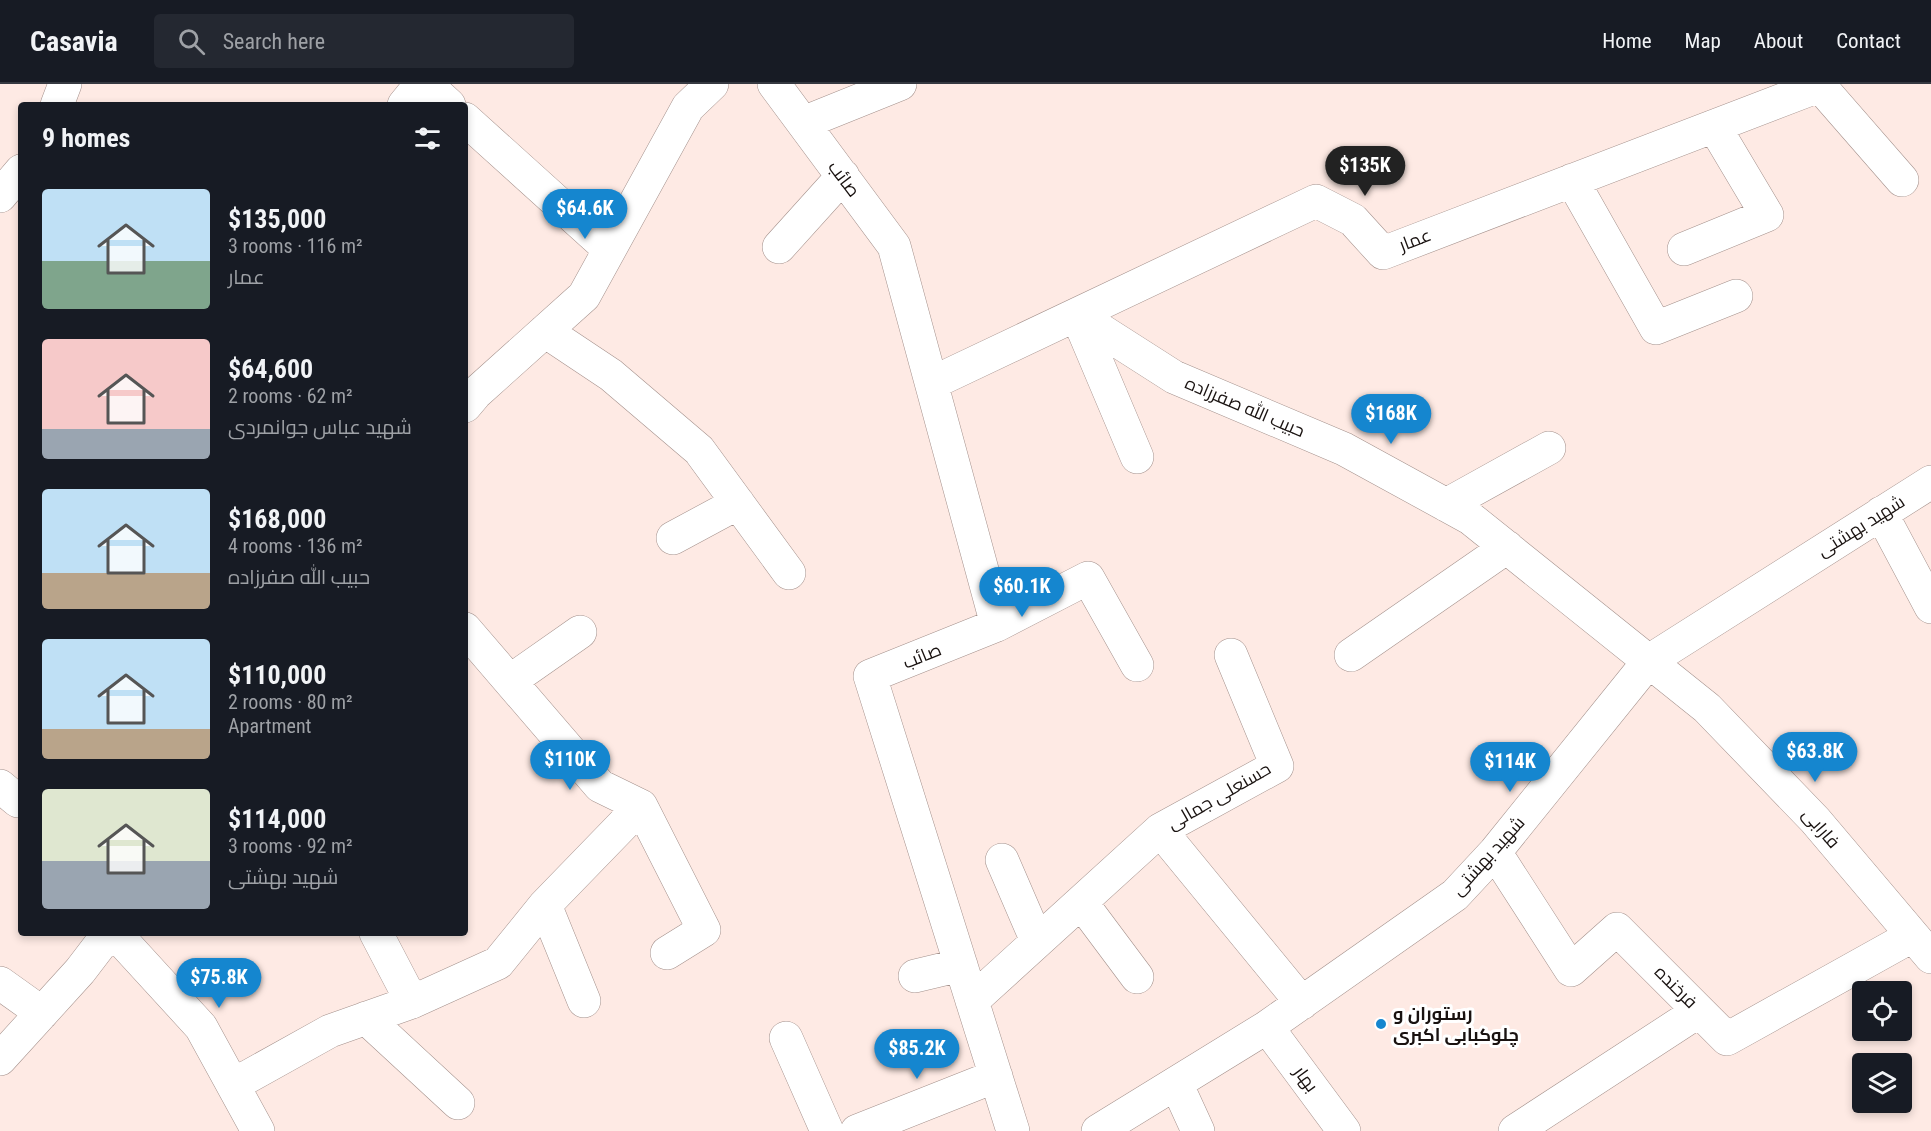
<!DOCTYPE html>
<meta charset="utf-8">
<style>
:root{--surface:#171b24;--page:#242831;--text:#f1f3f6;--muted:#9ea1a6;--line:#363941;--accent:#1586cf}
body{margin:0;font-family:"Roboto Condensed",Cairo,sans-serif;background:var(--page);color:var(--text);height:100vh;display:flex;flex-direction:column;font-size:22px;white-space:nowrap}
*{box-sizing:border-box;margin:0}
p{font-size:20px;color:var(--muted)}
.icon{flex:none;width:33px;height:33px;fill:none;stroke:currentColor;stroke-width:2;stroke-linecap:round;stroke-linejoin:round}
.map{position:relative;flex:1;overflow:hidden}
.side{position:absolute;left:18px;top:18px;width:450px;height:834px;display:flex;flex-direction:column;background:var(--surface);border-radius:6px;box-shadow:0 3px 9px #0003}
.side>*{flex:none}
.tools{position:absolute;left:1852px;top:897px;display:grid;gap:12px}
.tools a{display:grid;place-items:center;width:60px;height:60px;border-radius:6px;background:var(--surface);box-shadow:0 3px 9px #0003;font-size:30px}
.price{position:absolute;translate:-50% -51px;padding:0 14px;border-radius:21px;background:var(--accent);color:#fff;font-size:20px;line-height:39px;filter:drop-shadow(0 2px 3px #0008)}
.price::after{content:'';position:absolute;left:50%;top:36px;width:18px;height:14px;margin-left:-9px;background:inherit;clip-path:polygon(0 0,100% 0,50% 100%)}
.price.active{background:#222;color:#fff}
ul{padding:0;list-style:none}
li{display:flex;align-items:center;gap:18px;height:150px;padding:0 24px}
li span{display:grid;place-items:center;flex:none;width:168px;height:120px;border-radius:6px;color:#555}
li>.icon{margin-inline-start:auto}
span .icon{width:72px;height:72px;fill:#fffc;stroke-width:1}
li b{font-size:26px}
h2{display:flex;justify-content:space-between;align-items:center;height:72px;padding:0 24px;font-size:26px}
header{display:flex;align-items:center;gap:36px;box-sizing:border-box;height:84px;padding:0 30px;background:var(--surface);border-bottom:2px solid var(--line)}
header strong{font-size:28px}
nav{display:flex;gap:33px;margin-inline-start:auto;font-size:21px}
.search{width:420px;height:54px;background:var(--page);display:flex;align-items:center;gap:15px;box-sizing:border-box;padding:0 21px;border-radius:6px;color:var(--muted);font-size:22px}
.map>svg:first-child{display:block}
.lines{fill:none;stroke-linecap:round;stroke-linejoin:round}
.minor-casing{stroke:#a4918c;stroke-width:34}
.minor{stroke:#fff;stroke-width:33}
.poi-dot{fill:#1586cf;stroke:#fff;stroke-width:2}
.labels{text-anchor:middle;stroke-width:6;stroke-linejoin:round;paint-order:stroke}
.street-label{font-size:18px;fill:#191210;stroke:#fff}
.poi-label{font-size:18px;font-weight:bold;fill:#191210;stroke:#fff;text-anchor:start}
</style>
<header>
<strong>Casavia</strong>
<div class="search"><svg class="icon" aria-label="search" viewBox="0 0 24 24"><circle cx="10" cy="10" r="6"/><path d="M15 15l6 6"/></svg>Search here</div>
<nav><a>Home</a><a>Map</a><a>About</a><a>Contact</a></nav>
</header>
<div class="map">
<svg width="1931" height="1047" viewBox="0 0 1931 1047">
<rect width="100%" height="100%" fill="#feeae4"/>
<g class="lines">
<g class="minor-casing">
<path id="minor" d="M426,0l23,21
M774,0l120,162 103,379 -127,51 143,455
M1820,2l82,94
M57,21l8,-21
M404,21l17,-21
M465,35l144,130
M803,39l97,-39
M1572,96l84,148 80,-32
M0,112l21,-25
M779,163l64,-71
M1684,165l83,-34 -53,-89
M1077,231l97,62 170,72 126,69 237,190 108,112 116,137
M1077,231l60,142
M545,247l66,44 88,75 90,123
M932,299l384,-182 37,19 30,33 441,-169
M465,322l11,-13 108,-97 104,-189 24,-23
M1446,421l103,-57
M1881,429l50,94
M673,454l65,-35
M997,541l91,-47 49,87
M465,545l135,157 41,20 63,124 -37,23
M1231,571l46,111 -117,64 142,173
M1351,571l156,-108
M510,597l70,-49
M0,702l18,15 3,-4
M1495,768l76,118 46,-41 110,110 185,-103
M1002,776l35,81
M1081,818l56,75
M545,821l39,96
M115,849l86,94 57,104
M376,849l36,69
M915,892l46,-11
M0,899l42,30
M972,917l188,-171
M366,934l92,85
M1267,943l77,104
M786,954l41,93
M0,975l80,-88 29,-38
M1176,999l22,48
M233,1001l97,-54 82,-29 86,-39 47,-58 96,-99
M857,1047l139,-55
M1098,1047l169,-104 188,-132 40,-43 154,-191 282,-179
M1515,1047l184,-120"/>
</g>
<use href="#minor" class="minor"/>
</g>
<circle class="poi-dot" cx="1381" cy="940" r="6"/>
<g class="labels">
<g class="street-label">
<text transform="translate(844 95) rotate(53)" y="6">صائب</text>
<text transform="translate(1415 156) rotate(-21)" y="6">عمار</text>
<text transform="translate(1245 323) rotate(23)" y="6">حبیب الله صفرزاده</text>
<text transform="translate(1861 442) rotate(-32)" y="6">شهید بهشتی</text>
<text transform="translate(922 572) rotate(-22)" y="6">صائب</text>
<text transform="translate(1219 712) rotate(-30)" y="6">حسنعلی جمالی</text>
<text transform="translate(1821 744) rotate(49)" y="6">فارابی</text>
<text transform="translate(1488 772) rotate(-48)" y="6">شهید بهشتی</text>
<text transform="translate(1676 903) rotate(45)" y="6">فرخنده</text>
<text transform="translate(1306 995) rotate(54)" y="6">بهار</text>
</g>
<g class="poi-label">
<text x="1393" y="936">رستوران و<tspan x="1393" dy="21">چلوکبابی اکبری</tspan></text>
</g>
</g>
</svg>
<div class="tools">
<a><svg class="icon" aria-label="locate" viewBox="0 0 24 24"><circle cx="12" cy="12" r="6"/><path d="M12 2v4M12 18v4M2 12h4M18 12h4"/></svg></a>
<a><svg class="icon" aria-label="layers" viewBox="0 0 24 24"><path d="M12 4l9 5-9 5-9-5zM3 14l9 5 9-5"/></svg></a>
</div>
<b class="price active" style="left:1365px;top:113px">$135K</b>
<b class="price" style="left:585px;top:156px">$64.6K</b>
<b class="price" style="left:1391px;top:361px">$168K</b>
<b class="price" style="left:1022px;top:534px">$60.1K</b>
<b class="price" style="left:1815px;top:699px">$63.8K</b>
<b class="price" style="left:570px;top:707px">$110K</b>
<b class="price" style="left:1510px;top:709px">$114K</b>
<b class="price" style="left:219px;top:925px">$75.8K</b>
<b class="price" style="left:917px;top:996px">$85.2K</b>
<section class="side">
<h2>9 homes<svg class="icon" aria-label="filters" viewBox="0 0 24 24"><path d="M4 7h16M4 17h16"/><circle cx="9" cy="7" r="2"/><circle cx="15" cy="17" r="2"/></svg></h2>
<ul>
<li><span style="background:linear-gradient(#bfe0f5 60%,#7fa58c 0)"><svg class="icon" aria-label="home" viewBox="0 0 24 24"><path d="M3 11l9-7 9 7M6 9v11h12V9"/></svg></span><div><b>$135,000</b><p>3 rooms · 116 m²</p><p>عمار</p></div></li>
<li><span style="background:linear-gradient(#f6c9c9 75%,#9aa5b1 0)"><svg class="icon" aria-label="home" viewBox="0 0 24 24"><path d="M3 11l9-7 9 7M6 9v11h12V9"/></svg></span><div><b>$64,600</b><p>2 rooms · 62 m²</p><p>شهید عباس جوانمردی</p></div></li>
<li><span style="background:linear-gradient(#bfe0f5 70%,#b9a48a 0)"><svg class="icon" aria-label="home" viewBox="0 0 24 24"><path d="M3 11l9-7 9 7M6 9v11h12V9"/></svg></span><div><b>$168,000</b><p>4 rooms · 136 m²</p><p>حبیب الله صفرزاده</p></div></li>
<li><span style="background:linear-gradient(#bfe0f5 75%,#b9a48a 0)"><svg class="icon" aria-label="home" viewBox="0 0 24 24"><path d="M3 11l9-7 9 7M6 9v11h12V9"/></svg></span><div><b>$110,000</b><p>2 rooms · 80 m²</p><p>Apartment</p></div></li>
<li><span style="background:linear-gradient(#dfe7d0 60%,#9aa5b1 0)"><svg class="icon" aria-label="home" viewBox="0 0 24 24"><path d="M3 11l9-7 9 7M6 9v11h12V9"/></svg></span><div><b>$114,000</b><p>3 rooms · 92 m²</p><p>شهید بهشتی</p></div></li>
</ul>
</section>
</div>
